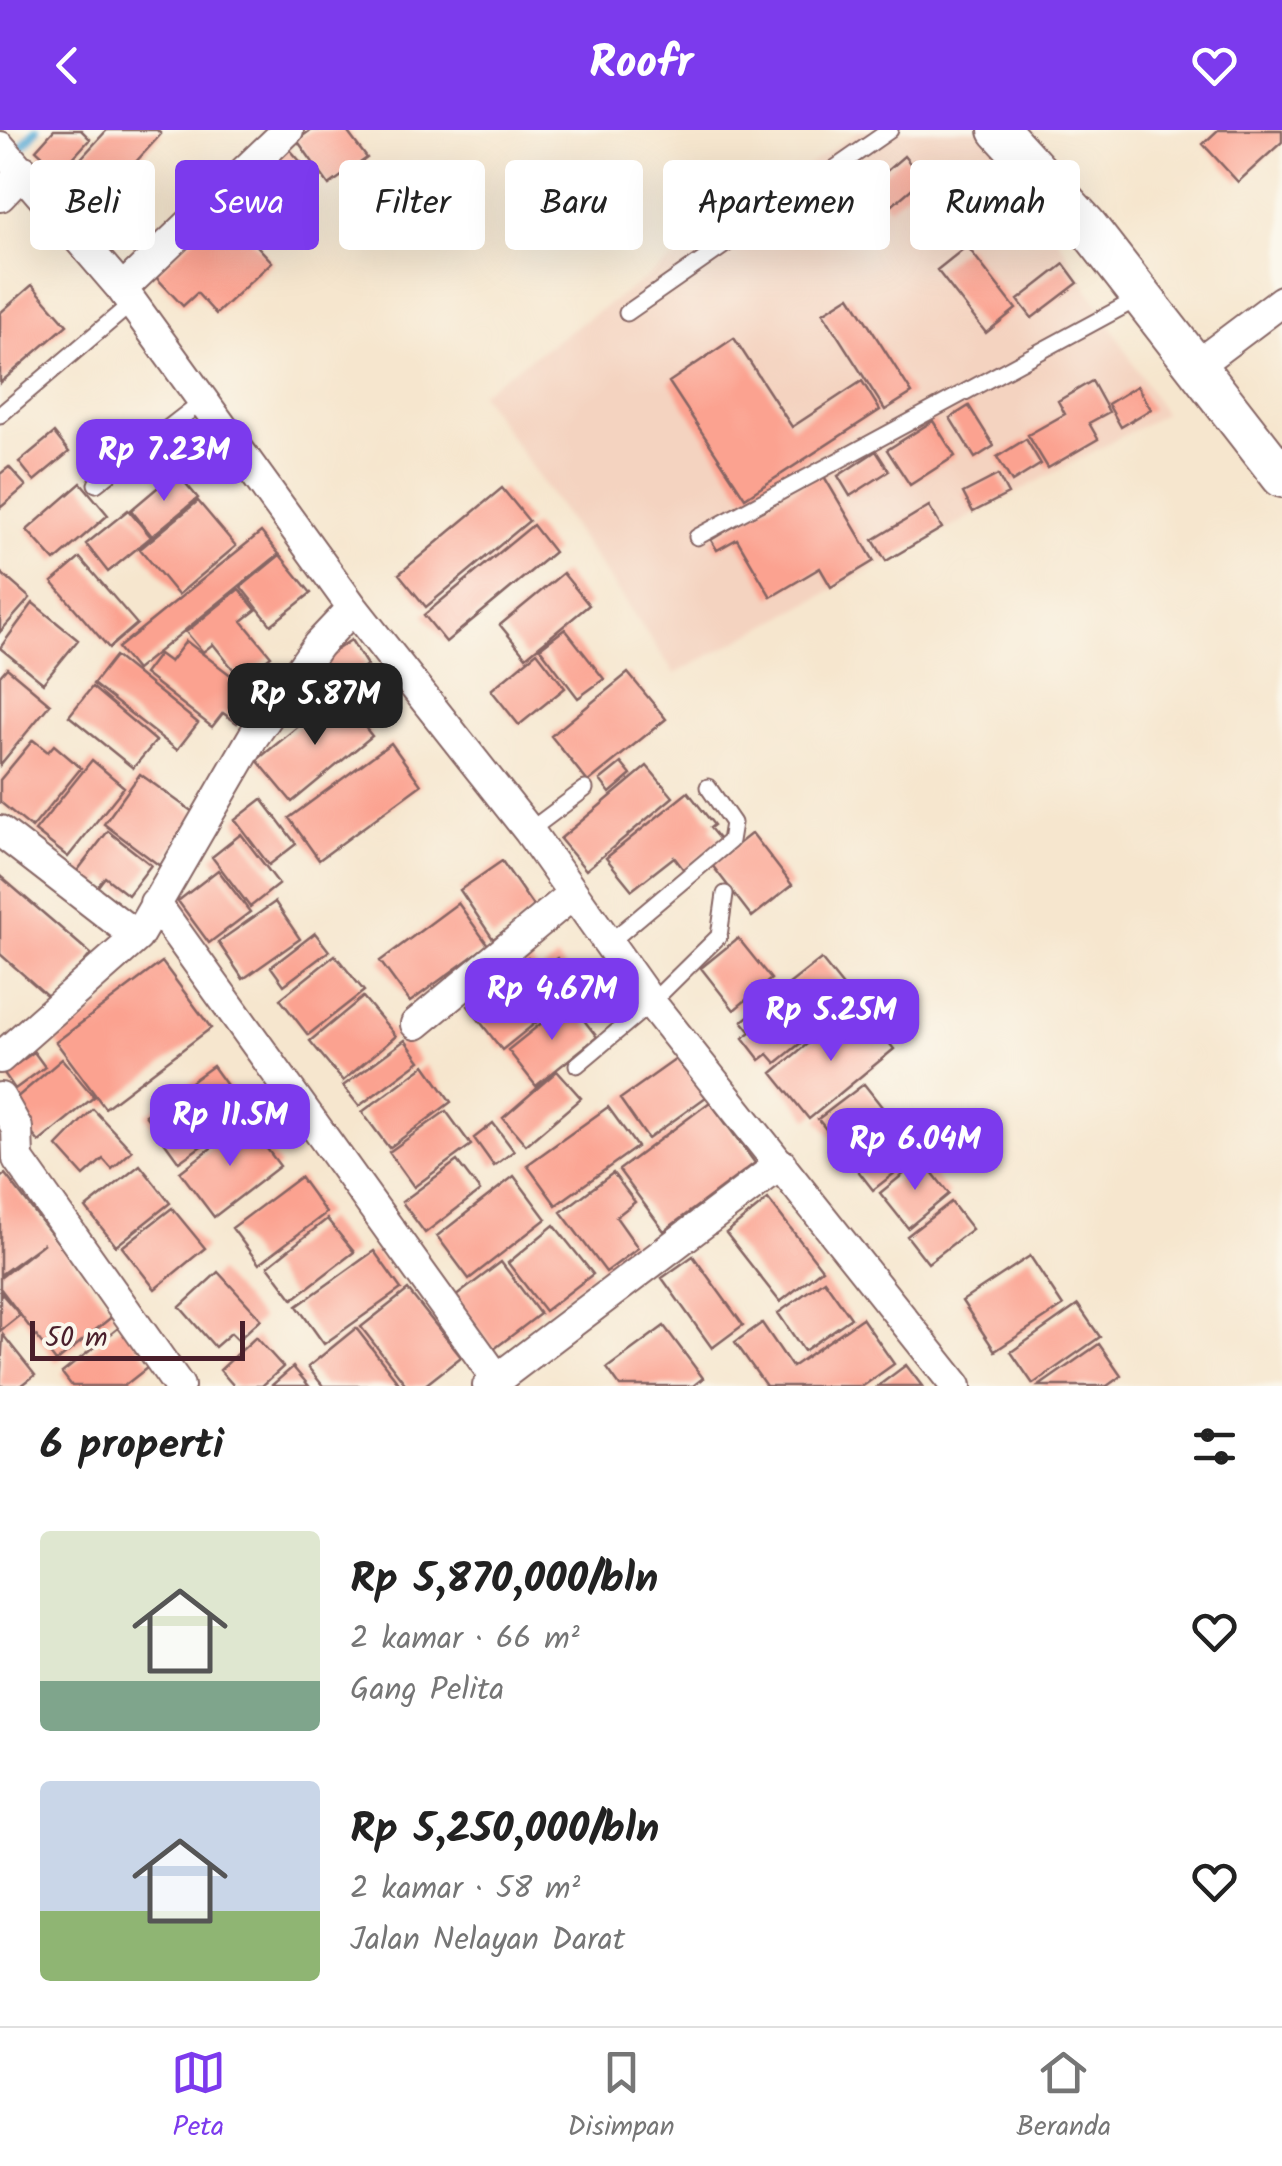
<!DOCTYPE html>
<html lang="id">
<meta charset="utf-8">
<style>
:root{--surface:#fff;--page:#f6f6f6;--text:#222;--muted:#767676;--line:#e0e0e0;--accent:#7c3aed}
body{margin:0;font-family:Kalam,sans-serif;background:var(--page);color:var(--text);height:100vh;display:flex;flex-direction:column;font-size:38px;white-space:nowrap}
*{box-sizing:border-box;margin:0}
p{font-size:32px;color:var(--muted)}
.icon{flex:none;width:55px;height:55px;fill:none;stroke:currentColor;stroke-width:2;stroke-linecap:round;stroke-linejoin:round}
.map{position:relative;height:1256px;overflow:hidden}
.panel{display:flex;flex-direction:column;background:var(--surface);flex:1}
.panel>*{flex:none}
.guide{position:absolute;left:30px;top:30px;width:1222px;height:90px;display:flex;gap:20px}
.scale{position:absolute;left:30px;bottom:25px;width:215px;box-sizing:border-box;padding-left:10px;border:5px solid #4a1f2b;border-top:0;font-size:28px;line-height:35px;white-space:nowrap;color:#4a1f2b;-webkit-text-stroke:8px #fbf7ec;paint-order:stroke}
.price{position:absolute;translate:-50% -85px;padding:0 22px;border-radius:20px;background:var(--accent);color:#fff;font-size:32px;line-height:65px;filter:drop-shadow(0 2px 5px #0008)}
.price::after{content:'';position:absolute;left:50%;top:60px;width:30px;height:22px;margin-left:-15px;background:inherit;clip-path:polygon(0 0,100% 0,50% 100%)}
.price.selected{background:#222;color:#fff}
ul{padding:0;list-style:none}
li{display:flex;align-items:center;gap:30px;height:250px;padding:0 40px}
li span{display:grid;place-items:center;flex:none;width:280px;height:200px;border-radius:10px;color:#555}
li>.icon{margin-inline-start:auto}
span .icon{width:120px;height:120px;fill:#fffc;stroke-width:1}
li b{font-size:42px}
h2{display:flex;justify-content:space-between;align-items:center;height:120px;padding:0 40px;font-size:42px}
.tag{padding:0 35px;border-radius:10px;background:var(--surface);box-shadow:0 10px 40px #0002;font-size:35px;line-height:90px}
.tag.selected{background:var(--accent);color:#fff}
header{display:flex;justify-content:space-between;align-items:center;height:130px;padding:0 40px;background:var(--accent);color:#fff;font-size:45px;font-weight:600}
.tabs{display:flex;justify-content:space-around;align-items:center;height:140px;border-top:2px solid var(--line);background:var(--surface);font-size:28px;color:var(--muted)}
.tabs a{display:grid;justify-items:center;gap:5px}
.tabs .selected{color:var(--accent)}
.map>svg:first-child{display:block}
.built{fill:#f4d3c0}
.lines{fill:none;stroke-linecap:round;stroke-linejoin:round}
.stream{stroke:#5cacd6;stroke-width:9}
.building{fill:#fba290}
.lane-casing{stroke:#866564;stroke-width:19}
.street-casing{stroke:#866564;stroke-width:34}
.secondary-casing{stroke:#866564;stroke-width:44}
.lane{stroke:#fff;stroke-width:15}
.street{stroke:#fff;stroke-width:30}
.secondary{stroke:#fff;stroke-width:40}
</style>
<header><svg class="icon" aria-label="back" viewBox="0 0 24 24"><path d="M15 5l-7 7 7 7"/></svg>Roofr<svg class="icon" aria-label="heart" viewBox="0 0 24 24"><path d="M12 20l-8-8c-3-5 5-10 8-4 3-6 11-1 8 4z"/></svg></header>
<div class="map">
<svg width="1282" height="1256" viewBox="0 0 1282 1256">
<rect width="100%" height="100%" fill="#fbf7ec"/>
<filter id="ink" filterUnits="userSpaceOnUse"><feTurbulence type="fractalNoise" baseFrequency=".01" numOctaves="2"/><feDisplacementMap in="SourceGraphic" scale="20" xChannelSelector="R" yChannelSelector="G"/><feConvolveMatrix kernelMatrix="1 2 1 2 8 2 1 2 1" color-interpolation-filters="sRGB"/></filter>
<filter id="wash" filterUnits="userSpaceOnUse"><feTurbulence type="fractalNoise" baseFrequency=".0048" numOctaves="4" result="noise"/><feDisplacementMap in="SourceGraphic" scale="40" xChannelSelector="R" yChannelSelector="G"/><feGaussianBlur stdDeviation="2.25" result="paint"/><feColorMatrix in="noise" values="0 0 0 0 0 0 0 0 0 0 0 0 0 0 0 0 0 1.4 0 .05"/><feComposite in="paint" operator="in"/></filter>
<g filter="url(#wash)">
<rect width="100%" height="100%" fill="#f6e6ce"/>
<path class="built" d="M860,0h132l172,284 -489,260 -195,-281z"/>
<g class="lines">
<path class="stream" d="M0,42l36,-42"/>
</g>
<g id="blocks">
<path class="building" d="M54,0h27l9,9 -30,33 -24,-22z
M107,0h50l4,4 -65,72 -32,-29z
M311,0h35l21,28 -38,27 -32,-45z
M1218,0h64v12l-44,40 -35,-38z
M284,13l30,34 -53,46 -30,-33z
M904,26l19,23 -34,29 -20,-22z
M224,80l48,52 -56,52 -19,-21 -14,13 -29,-31z
M967,116l49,63 -30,24 -49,-63z
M1064,134l14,19 -46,35 -14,-18z
M32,155l35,40 -67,58v-70z
M850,166l62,97 -27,17 -62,-97z
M734,208l58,89 70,-46 18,29 -135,88 -76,-116z
M1092,251l17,31 -20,11 9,16 -50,29 -20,-33 37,-21 -7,-13z
M1137,256l14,23 -30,18 -13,-23z
M969,276l25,40 -19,12 -25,-40z
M933,291l22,35 -45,29 -23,-35z
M54,303l15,19 -35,29 -15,-19z
M1026,309l15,25 -29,18 -15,-25z
M876,321l13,20 -39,25 -12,-20z
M9,337l17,19 -26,22v-34z
M176,342l22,26 -46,38 -21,-26z
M822,343l52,88 -43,26 -11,-19 -49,29 -34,-58 -20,11 -6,-10z
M998,345l10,19 -35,18 -10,-19z
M81,353l27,32 -53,46 -28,-31z
M502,358l27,33 -103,86 -27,-33z
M198,371l38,45 -58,49 -38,-46z
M929,376l13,22 -56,33 -13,-21z
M128,380l23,27 -43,35 -22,-28z
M533,395l21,27 -108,90 -22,-27z
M261,402l18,22 -143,116 -18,-22z
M280,425l31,38 -40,32 -30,-38z
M80,428l57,66 -28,24 -57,-66z
M0,442l30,26 -30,34z
M563,443l26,32 -63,52 -26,-32z
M239,459l17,21 -14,11 29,35 -30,23 -28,-35 -10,8 -17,-20z
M33,473l45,37 -35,43 -43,-35z
M565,499l39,50 -26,19 -38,-50z
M351,510l16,25 -36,24 -17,-24z
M186,511l72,55 -21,27 -14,-10 -11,14 -68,-53 15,-20 11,8z
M537,522l28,36 -46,37 -28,-35z
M115,526l83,67 -21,27 -84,-66z
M7,538l43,36 -50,61v-89z
M628,543l38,46 -78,63 -37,-46z
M92,557l64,54 -23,27 -64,-52z
M338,564l34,42 -80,66 -35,-42z
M33,610l15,12 6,-7 27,23 -49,60 -32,-26v-22z
M391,613l30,42 -102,75 -30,-42z
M92,630l32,27 -56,70 -33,-26z
M621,633l10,12 -21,18 -10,-13z
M647,636l26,31 -87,73 -26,-31z
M140,644l57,41 -37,51 -56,-42z
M688,662l26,33 -4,3 10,12 -36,30 -10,-13 -42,33 -26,-32z
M262,669l34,45 -27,21 -34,-45z
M108,701l43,34 -23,30 -23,-18 -13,17 -21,-15z
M752,703l40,52 -40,32 -40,-52z
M241,704l38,50 -29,23 -38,-50z
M502,731l33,48 -42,30 -33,-49z
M218,740l32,42 -41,31 -31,-42z
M0,746l91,78 -39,46 -52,-46z
M275,772l25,37 -57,40 -25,-37z
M458,773l30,42 -78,57 -30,-41z
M315,803l14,18 -45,34 -13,-18z
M738,808l33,41 -37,31 -33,-42z
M335,825l29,36 -56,44 -28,-36z
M528,828l11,14 18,-14 23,29 -78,63 -34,-44z
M821,829l33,41 -78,63 -8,-9 -8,6 -17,-22 8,-6 -9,-11z
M162,832l49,66 -106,80 -49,-66z
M363,867l33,39 -53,45 -33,-40z
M569,871l28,36 -61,49 -28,-36z
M846,882l18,23 11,-9 19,23 -85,70 -37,-46z
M405,910l15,21 -61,45 -16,-20z
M34,922l11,15 -30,22 -11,-16z
M679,927l27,40 -58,42 -28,-40z
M62,929l32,38 -55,45 -31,-37z
M425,935l26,37 -62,46 -27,-36z
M213,936l34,47 -68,49 -34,-47z
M557,941l24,27 -55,47 -23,-27z
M864,954l55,70 -46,36 -55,-71z
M710,972l45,61 -91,68 -45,-61z
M608,977l29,40 -81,58 -29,-40z
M93,979l39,42 -20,18 -9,-10 -19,17 -27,-30z
M446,981l25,34 -57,42 -25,-35z
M246,991l34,45 -66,51 -34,-45z
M493,993l21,28 -20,15 -20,-28z
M922,1029l27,35 -41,34 -28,-35z
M457,1031l23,30 -55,42 -23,-31z
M140,1035l30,38 -54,43 -30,-38z
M613,1043l22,29 -19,15 22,31 -32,24 -45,-60z
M5,1044l109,141 -58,47 -56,-74v-10l44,-35 -44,32v-97z
M514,1046l32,43 -77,60 -32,-43z
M300,1047l26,36 -67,51 -27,-36z
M768,1069l54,70 -42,33 -54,-69z
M951,1072l21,27 -44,34 -21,-27z
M172,1078l33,40 -50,41 -33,-42z
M327,1089l27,33 -61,47 -25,-33z
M554,1095l39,49 -48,37 -37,-48z
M374,1121l27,38 -77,55 -27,-38z
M693,1126l50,69 -31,23 -50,-70z
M1030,1126l33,50 -68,45 -33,-50z
M501,1132l39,52 -46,35 -39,-52z
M218,1142l43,47 -23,21 -7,-7 -16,14 -35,-40z
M824,1150l27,38 -47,33 -26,-38z
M408,1160l53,67 -37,29h-17l-46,-59z
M0,1162l20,23 -20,16z
M1078,1175l22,32 -67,47 -22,-32z
M862,1188l32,46 -31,22h-97l-31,-44 27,-19 30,44z
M122,1195l30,39 -28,22h-52l-10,-13z
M664,1196l39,52 -10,8h-73l-13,-18z
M356,1198l45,58h-78l-15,-19z
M3,1205l32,40 -14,11h-21z
M256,1207l27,30 -21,19h-28l-14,-16z
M1099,1214l22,32 -14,10h-68z
M906,1235l16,21h-44z
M293,1237l16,19h-38z"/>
</g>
</g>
<g filter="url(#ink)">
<use href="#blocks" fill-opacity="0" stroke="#866564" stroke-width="2.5"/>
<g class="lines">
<g class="lane-casing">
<path id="lane" d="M627,183l263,-183
M0,285l132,-112
M96,354l108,-84
M697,407l442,-239
M529,701l56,-42
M610,812l120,-101 3,-18 -25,-36
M577,935l74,-62 68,-67 6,-42"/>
</g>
<g class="street-casing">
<path id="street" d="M0,17l122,142 231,319 176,223 122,172 305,383
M0,66l24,-25
M122,159l166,-159
M1193,238l89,-67
M0,701l137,106
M155,773l342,476
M416,894l156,-129
M0,928l137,-121 116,-200 65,-92 35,-37
M0,968l17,30 1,31 161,227
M488,1256l293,-222"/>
</g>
<g class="secondary-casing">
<path id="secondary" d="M999,0l87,95 196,252"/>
</g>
<use href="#lane" class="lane"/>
<use href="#street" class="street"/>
<use href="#secondary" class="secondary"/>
</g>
</g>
</svg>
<div class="scale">50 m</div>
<b class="price" style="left:164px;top:374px">Rp 7.23M</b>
<b class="price selected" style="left:315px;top:618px">Rp 5.87M</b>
<b class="price" style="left:552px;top:913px">Rp 4.67M</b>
<b class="price" style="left:831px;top:934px">Rp 5.25M</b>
<b class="price" style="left:230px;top:1039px">Rp 11.5M</b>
<b class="price" style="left:915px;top:1063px">Rp 6.04M</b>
<div class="guide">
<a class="tag">Beli</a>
<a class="tag selected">Sewa</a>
<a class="tag">Filter</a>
<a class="tag">Baru</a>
<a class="tag">Apartemen</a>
<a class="tag">Rumah</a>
</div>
</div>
<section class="panel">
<h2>6 properti<svg class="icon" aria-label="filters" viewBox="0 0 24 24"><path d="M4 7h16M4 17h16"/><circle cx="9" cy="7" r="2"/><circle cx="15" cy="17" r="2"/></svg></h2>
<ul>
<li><span style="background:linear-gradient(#dfe7d0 75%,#7fa58c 0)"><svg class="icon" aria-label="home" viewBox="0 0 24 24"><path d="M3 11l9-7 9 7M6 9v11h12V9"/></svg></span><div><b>Rp 5,870,000/bln</b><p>2 kamar · 66 m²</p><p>Gang Pelita</p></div><svg class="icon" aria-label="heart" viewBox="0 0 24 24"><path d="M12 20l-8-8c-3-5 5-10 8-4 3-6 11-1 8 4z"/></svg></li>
<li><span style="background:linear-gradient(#c9d6e8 65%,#8fb573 0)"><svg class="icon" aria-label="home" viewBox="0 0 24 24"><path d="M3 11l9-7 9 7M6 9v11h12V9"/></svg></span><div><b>Rp 5,250,000/bln</b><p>2 kamar · 58 m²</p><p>Jalan Nelayan Darat</p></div><svg class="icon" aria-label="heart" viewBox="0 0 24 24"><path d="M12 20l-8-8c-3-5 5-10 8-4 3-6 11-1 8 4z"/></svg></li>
</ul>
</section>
<nav class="tabs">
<a class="selected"><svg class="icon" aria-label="map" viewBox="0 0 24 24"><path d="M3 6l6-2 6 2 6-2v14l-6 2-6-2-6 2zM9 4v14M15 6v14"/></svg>Peta</a>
<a><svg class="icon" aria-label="saved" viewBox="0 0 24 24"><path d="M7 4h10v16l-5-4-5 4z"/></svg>Disimpan</a>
<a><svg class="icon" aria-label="home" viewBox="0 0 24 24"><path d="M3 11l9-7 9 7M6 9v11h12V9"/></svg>Beranda</a>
</nav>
